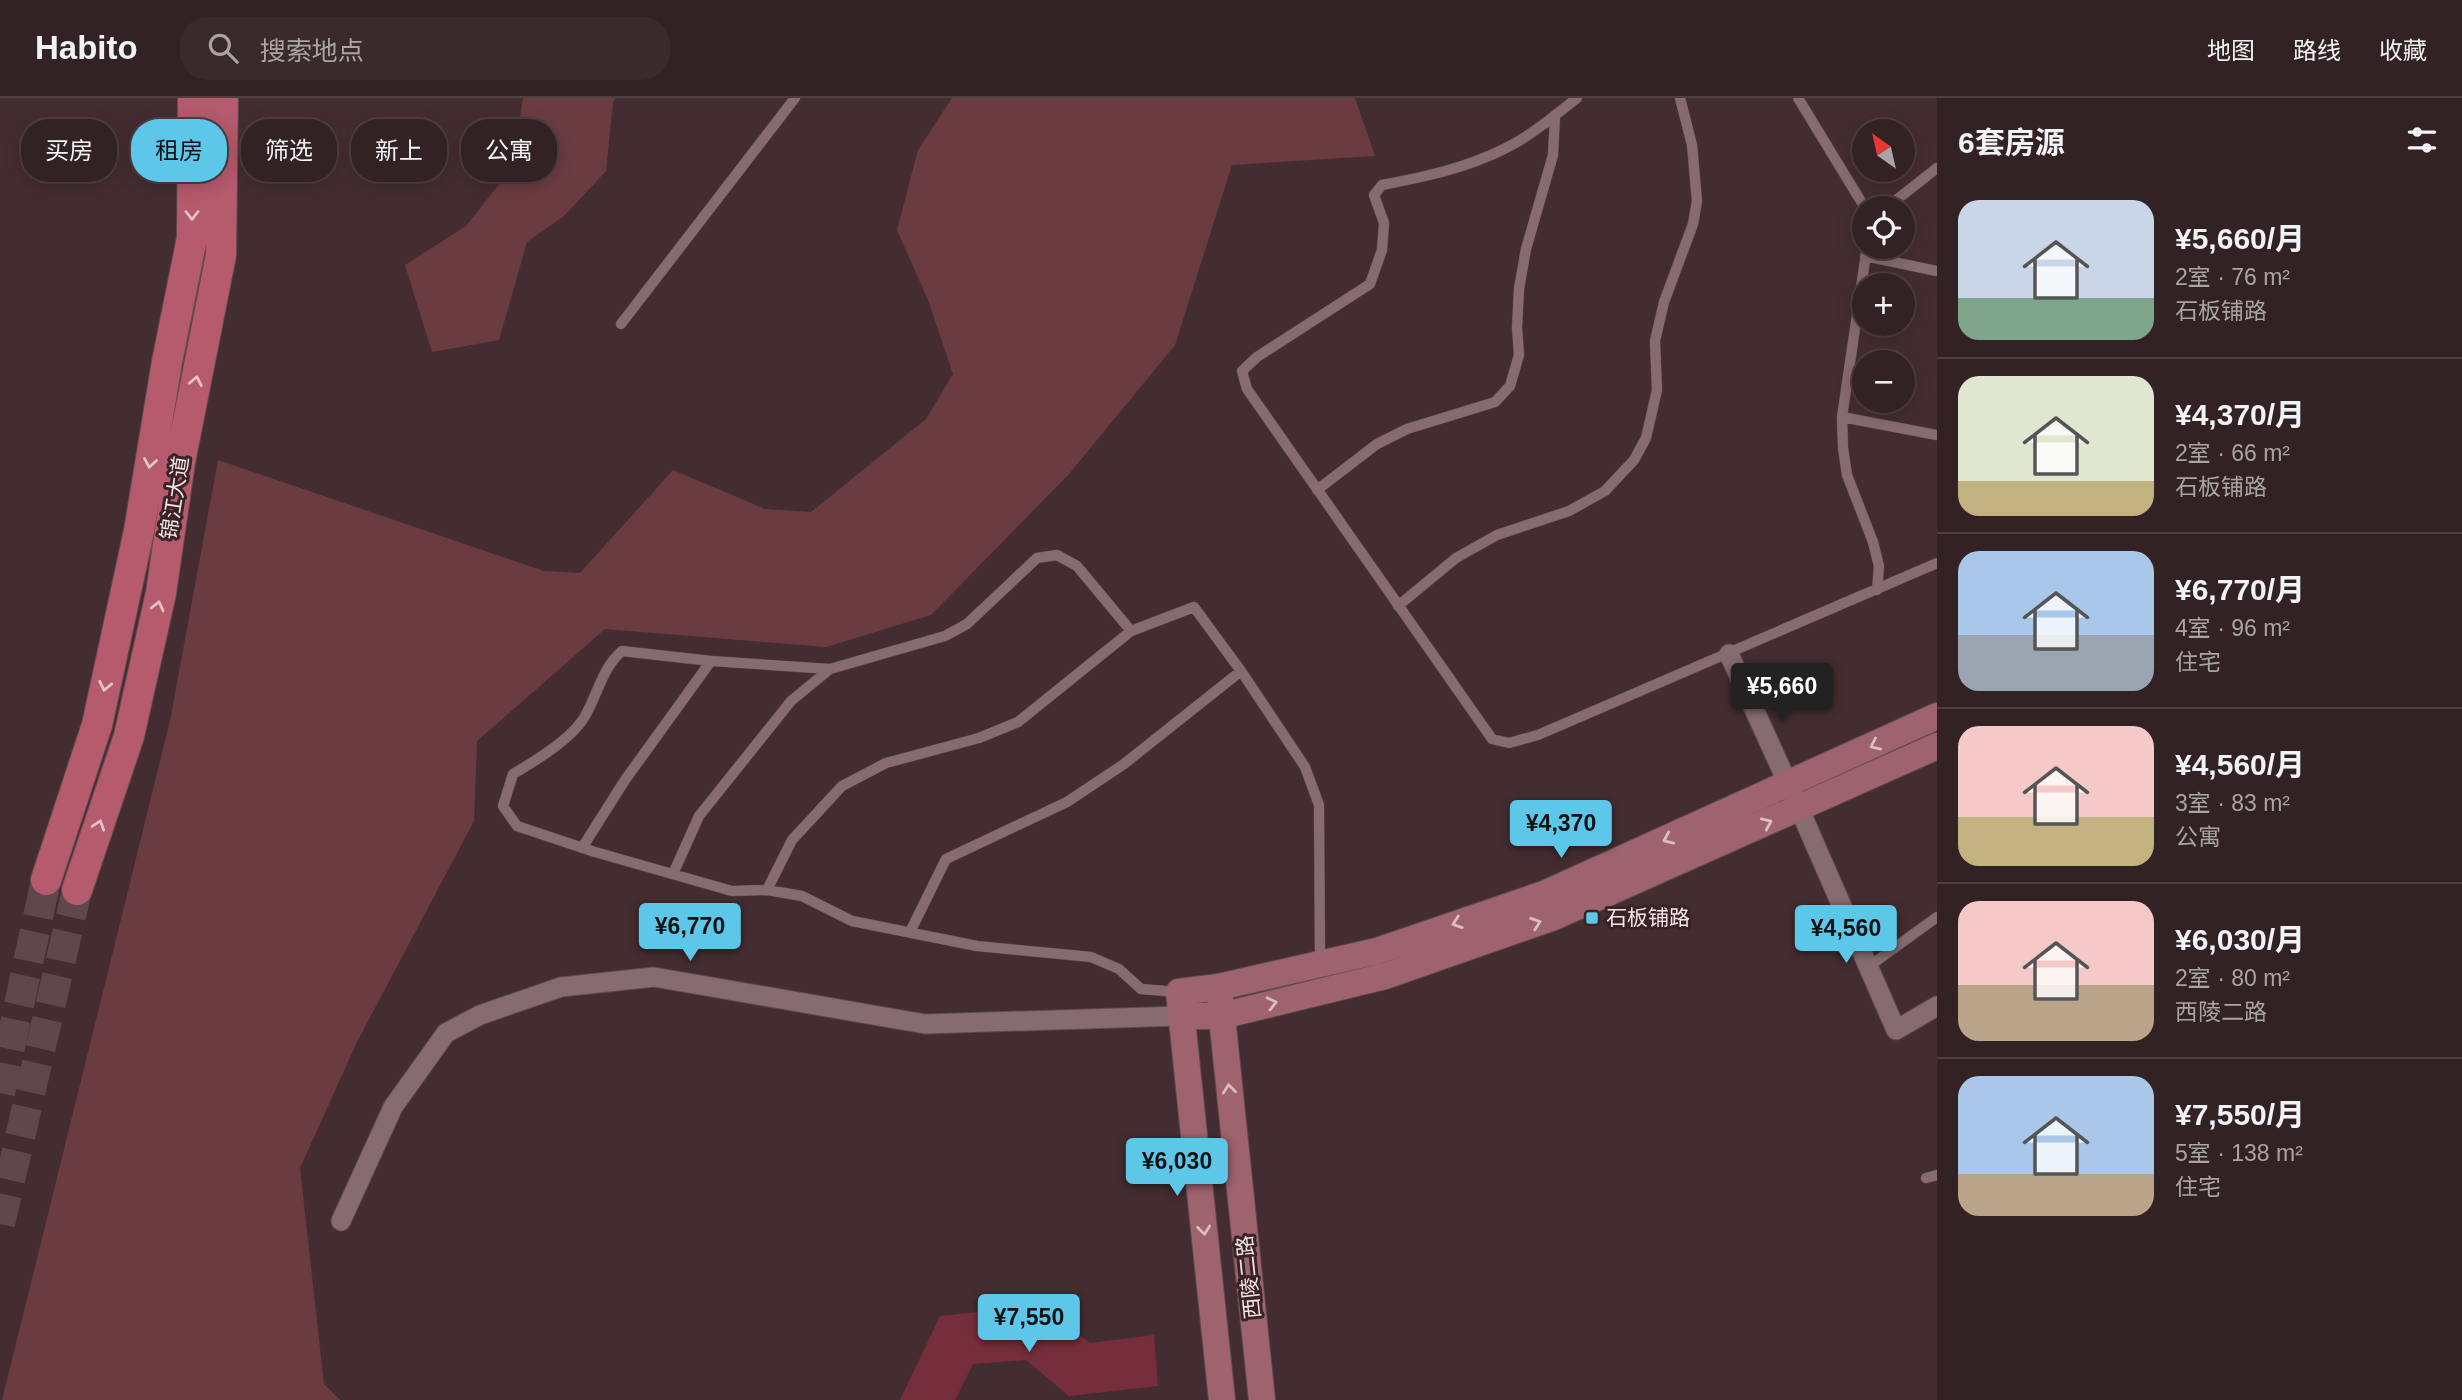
<!DOCTYPE html>
<html lang="zh">
<meta charset="utf-8">
<style>
:root{--surface:#332224;--page:#3b2a2c;--text:#f1f3f6;--muted:#a9a4a6;--line:#4e3f41;--accent:#5cc7e8}
body{margin:0;font-family:Helvetica,"Noto Sans SC",sans-serif;background:var(--page);color:var(--text);height:100vh;display:flex;flex-direction:column;font-size:26px;white-space:nowrap}
*{box-sizing:border-box;margin:0}
p{font-size:23px;color:var(--muted)}
.icon{flex:none;width:38px;height:38px;fill:none;stroke:currentColor;stroke-width:2;stroke-linecap:round;stroke-linejoin:round}
.map{position:relative;flex:1;overflow:hidden}
.sheet{display:flex;flex-direction:column;background:var(--surface);width:525px}
.sheet>*{flex:none}
.guide{position:absolute;left:21px;top:21px;width:665px;height:63px;display:flex;gap:14px}
.needle{width:46px;rotate:326deg}
.buttons{position:absolute;left:1852px;top:21px;display:grid;gap:14px}
.buttons a{display:grid;place-items:center;width:63px;height:63px;border-radius:50%;background:var(--surface);box-shadow:0 4px 18px #0003,0 0 0 2px var(--line);font-size:35px}
.price{position:absolute;translate:-50% -60px;padding:0 16px;border-radius:7px;background:var(--accent);color:#111;font-size:23px;line-height:46px;filter:drop-shadow(0 2px 4px #0008)}
.price::after{content:'';position:absolute;left:50%;top:42px;width:21px;height:16px;margin-left:-10px;background:inherit;clip-path:polygon(0 0,100% 0,50% 100%)}
.price.on{background:#222;color:#fff}
ul{padding:0;list-style:none}
li{display:flex;align-items:center;gap:21px;height:175px;padding:0 21px}
li+li{border-top:2px solid var(--line)}
li span{display:grid;place-items:center;flex:none;width:196px;height:140px;border-radius:21px;color:#555}
li>.icon{margin-inline-start:auto}
span .icon{width:84px;height:84px;fill:#fffc;stroke-width:1}
li b{font-size:30px}
h2{display:flex;justify-content:space-between;align-items:center;height:84px;padding:0 21px;font-size:30px}
.tag{padding:0 24px;border-radius:28px;background:var(--surface);box-shadow:0 4px 18px #0003,0 0 0 2px var(--line);font-size:24px;line-height:63px}
.tag.on{background:var(--accent);color:#111}
header{display:flex;align-items:center;gap:42px;box-sizing:border-box;height:98px;padding:0 35px;background:var(--surface);border-bottom:2px solid var(--line)}
header strong{font-size:33px}
nav{display:flex;gap:38px;margin-inline-start:auto;font-size:24px}
.search{width:490px;height:63px;background:var(--page);display:flex;align-items:center;gap:18px;box-sizing:border-box;padding:0 24px;border-radius:28px;color:var(--muted);font-size:26px}
main{display:flex;flex:1;min-height:0}
.map>svg:first-child{display:block}
.green{fill:#6a3c42}
.building{fill:#772e3c}
.lines{fill:none;stroke-linecap:round;stroke-linejoin:round}
.primary-tunnel{stroke:#5e484b;stroke-width:30;stroke-dasharray:30 15;stroke-linecap:butt}
.service-casing{stroke:#5f4a4e;stroke-width:11}
.minor-casing{stroke:#5f4a4e;stroke-width:21}
.secondary-casing{stroke:#5f4a4e;stroke-width:28}
.primary-casing{stroke:#5f4a4e;stroke-width:32}
.service{stroke:#876c6f;stroke-width:10}
.minor{stroke:#876c6f;stroke-width:19}
.secondary{stroke:#9e636e;stroke-width:26}
.primary{stroke:#b65a6d;stroke-width:30}
.oneway{stroke:#e4c2c8}
.oneway2{stroke:#dabdc2}
.poi-dot{fill:#5cc7e8;stroke:#392326;stroke-width:2.5}
.labels{text-anchor:middle;stroke-width:6;stroke-linejoin:round;paint-order:stroke}
.street-label{font-size:21px;fill:#f4e4e6;stroke:#392326}
.poi-label{font-size:21px;fill:#f4e4e6;stroke:#392326;text-anchor:start}
</style>
<header>
<strong>Habito</strong>
<div class="search"><svg class="icon" aria-label="search" viewBox="0 0 24 24"><circle cx="10" cy="10" r="6"/><path d="M15 15l6 6"/></svg>搜索地点</div>
<nav><a>地图</a><a>路线</a><a>收藏</a></nav>
</header>
<main>
<div class="map">
<svg width="1937" height="1302" viewBox="0 0 1937 1302">
<rect width="100%" height="100%" fill="#442d30"/>
<path class="green" d="M523,0h93l-3,4 -7,69 -42,45 -37,26 -28,98 -67,12 -27,-87 61,-39 46,-58z
M952,0h403l20,58 -143,9 -57,180 -106,129 -138,141 -105,32 -221,-18 -128,112 -3,80 -117,221 -57,126 24,216 16,16h-338l168,-679 48,-261 326,111 36,2 93,-103 92,39 46,3 115,-93 27,-45 -25,-74 -31,-70 21,-80z"/>
<path class="building" d="M1040,1207l50,38 64,-8 4,51 -89,10 -43,-36 -53,4 -18,36h-55l40,-84z"/>
<g class="lines">
<path class="primary-tunnel" d="M0,995l46,-213
M0,1126l77,-334"/>
<g class="service-casing">
<path id="service" d="M1577,0c-23,18 -45,37 -71,50 -39,20 -82,29 -124,37l-8,10 10,28 -2,27 -12,34 -113,73 -15,14 5,18 245,350 17,4 29,-8 399,-172
M1798,0l67,110
M1886,110l51,-40
M1867,149l-25,170 1,31 4,27 26,67 6,24 -2,24
M1865,158l72,15
M621,226l174,-226
M1842,319l95,18
M1317,392l60,-46 30,-15 88,-27 15,-16 9,-31 -2,-28 2,-38 7,-40 27,-94 2,-39
M1398,508l58,-48 41,-23 72,-24 36,-20 29,-31 12,-22 11,-48 -2,-49 9,-39 29,-78 4,-23 -5,-56 -12,-47
M711,563l-89,-10c-20,17 -24,43 -37,65 -13,23 -50,45 -72,58l-10,32 14,20 78,26 137,39 35,-1 35,6 50,25 125,25 114,11 28,12 22,20 37,3
M582,750l43,-68 86,-119 119,8
M673,776l26,-58 92,-115 39,-32 115,-33 22,-12 70,-66 20,-3 20,11 54,65
M767,792l25,-50 50,-54 44,-23 93,-25 39,-16 113,-91 63,-24 47,64
M910,834l36,-73 121,-57 57,-38 117,-93 64,96 14,38 1,156
M1868,869l69,-50
M1926,1080l11,-3"/>
</g>
<g class="minor-casing">
<path id="minor" d="M1729,556l70,154 97,222 41,-24
M341,1123l52,-114 53,-74 34,-18 81,-28 93,-10 271,47 255,-8"/>
</g>
<g class="secondary-casing">
<path id="secondary" d="M1220,900l42,402
M1180,918h41l164,-40 169,-59 383,-171
M1222,1302l-43,-408 40,-5 158,-36 167,-57 393,-178"/>
</g>
<g class="primary-casing">
<path id="primary" d="M46,782l51,-155 42,-194 28,-169 25,-124 1,-140
M77,792l52,-154 32,-143 19,-131 41,-207 2,-157"/>
</g>
<use href="#service" class="service"/>
<use href="#minor" class="minor"/>
<use href="#secondary" class="secondary"/>
<use href="#primary" class="primary"/>
</g>
<defs><path id="oneway-chevron" d="M-2-3.5L2.5 0L-2 3.5" fill="none" stroke-width="1.6" stroke-linecap="round" stroke-linejoin="round" transform="scale(1.75)"/></defs>
<g class="oneway">
<use href="#oneway-chevron" transform="translate(192 117) rotate(90)"/>
<use href="#oneway-chevron" transform="translate(196 283) rotate(-79)"/>
<use href="#oneway-chevron" transform="translate(150 365) rotate(99)"/>
<use href="#oneway-chevron" transform="translate(158 508) rotate(-77)"/>
<use href="#oneway-chevron" transform="translate(105 588) rotate(102)"/>
<use href="#oneway-chevron" transform="translate(99 727) rotate(-72)"/>
</g>
<g class="oneway2">
<use href="#oneway-chevron" transform="translate(1875 647) rotate(155)"/>
<use href="#oneway-chevron" transform="translate(1767 725) rotate(-24)"/>
<use href="#oneway-chevron" transform="translate(1668 741) rotate(156)"/>
<use href="#oneway-chevron" transform="translate(1457 825) rotate(161)"/>
<use href="#oneway-chevron" transform="translate(1536 825) rotate(-19)"/>
<use href="#oneway-chevron" transform="translate(1272 905) rotate(-14)"/>
<use href="#oneway-chevron" transform="translate(1229 991) rotate(-96)"/>
<use href="#oneway-chevron" transform="translate(1204 1132) rotate(84)"/>
</g>
<rect class="poi-dot" x="1585" y="813" width="14" height="14" rx="3.5"/>
<g class="labels">
<g class="street-label">
<text transform="translate(175 400) rotate(-81)" y="7">锦江大道</text>
<text transform="translate(1249 1179) rotate(-96)" y="7">西陵二路</text>
</g>
<g class="poi-label">
<text x="1606" y="827">石板铺路</text>
</g>
</g>
</svg>
<div class="buttons">
<a><svg class="needle" viewBox="-14 -14 28 28"><path d="M0-13l5 13h-10z" fill="#e53935"/><path d="M0 13l5-13h-10z" fill="#a9a4a6"/></svg></a>
<a><svg class="icon" aria-label="locate" viewBox="0 0 24 24"><circle cx="12" cy="12" r="6"/><path d="M12 2v4M12 18v4M2 12h4M18 12h4"/></svg></a>
<a>+</a>
<a>−</a>
</div>
<b class="price on" style="left:1782px;top:625px">¥5,660</b>
<b class="price" style="left:1561px;top:762px">¥4,370</b>
<b class="price" style="left:690px;top:865px">¥6,770</b>
<b class="price" style="left:1846px;top:867px">¥4,560</b>
<b class="price" style="left:1177px;top:1100px">¥6,030</b>
<b class="price" style="left:1029px;top:1256px">¥7,550</b>
<div class="guide">
<a class="tag">买房</a>
<a class="tag on">租房</a>
<a class="tag">筛选</a>
<a class="tag">新上</a>
<a class="tag">公寓</a>
</div>
</div>
<section class="sheet">
<h2>6套房源<svg class="icon" aria-label="filters" viewBox="0 0 24 24"><path d="M4 7h16M4 17h16"/><circle cx="9" cy="7" r="2"/><circle cx="15" cy="17" r="2"/></svg></h2>
<ul>
<li><span style="background:linear-gradient(#c9d6e8 70%,#7fa58c 0)"><svg class="icon" aria-label="home" viewBox="0 0 24 24"><path d="M3 11l9-7 9 7M6 9v11h12V9"/></svg></span><div><b>¥5,660/月</b><p>2室 · 76 m²</p><p>石板铺路</p></div></li>
<li><span style="background:linear-gradient(#dfe7d0 75%,#c2b280 0)"><svg class="icon" aria-label="home" viewBox="0 0 24 24"><path d="M3 11l9-7 9 7M6 9v11h12V9"/></svg></span><div><b>¥4,370/月</b><p>2室 · 66 m²</p><p>石板铺路</p></div></li>
<li><span style="background:linear-gradient(#a9c7e8 60%,#9aa5b1 0)"><svg class="icon" aria-label="home" viewBox="0 0 24 24"><path d="M3 11l9-7 9 7M6 9v11h12V9"/></svg></span><div><b>¥6,770/月</b><p>4室 · 96 m²</p><p>住宅</p></div></li>
<li><span style="background:linear-gradient(#f6c9c9 65%,#c2b280 0)"><svg class="icon" aria-label="home" viewBox="0 0 24 24"><path d="M3 11l9-7 9 7M6 9v11h12V9"/></svg></span><div><b>¥4,560/月</b><p>3室 · 83 m²</p><p>公寓</p></div></li>
<li><span style="background:linear-gradient(#f6c9c9 60%,#b9a48a 0)"><svg class="icon" aria-label="home" viewBox="0 0 24 24"><path d="M3 11l9-7 9 7M6 9v11h12V9"/></svg></span><div><b>¥6,030/月</b><p>2室 · 80 m²</p><p>西陵二路</p></div></li>
<li><span style="background:linear-gradient(#a9c7e8 70%,#b9a48a 0)"><svg class="icon" aria-label="home" viewBox="0 0 24 24"><path d="M3 11l9-7 9 7M6 9v11h12V9"/></svg></span><div><b>¥7,550/月</b><p>5室 · 138 m²</p><p>住宅</p></div></li>
</ul>
</section>
</main>
